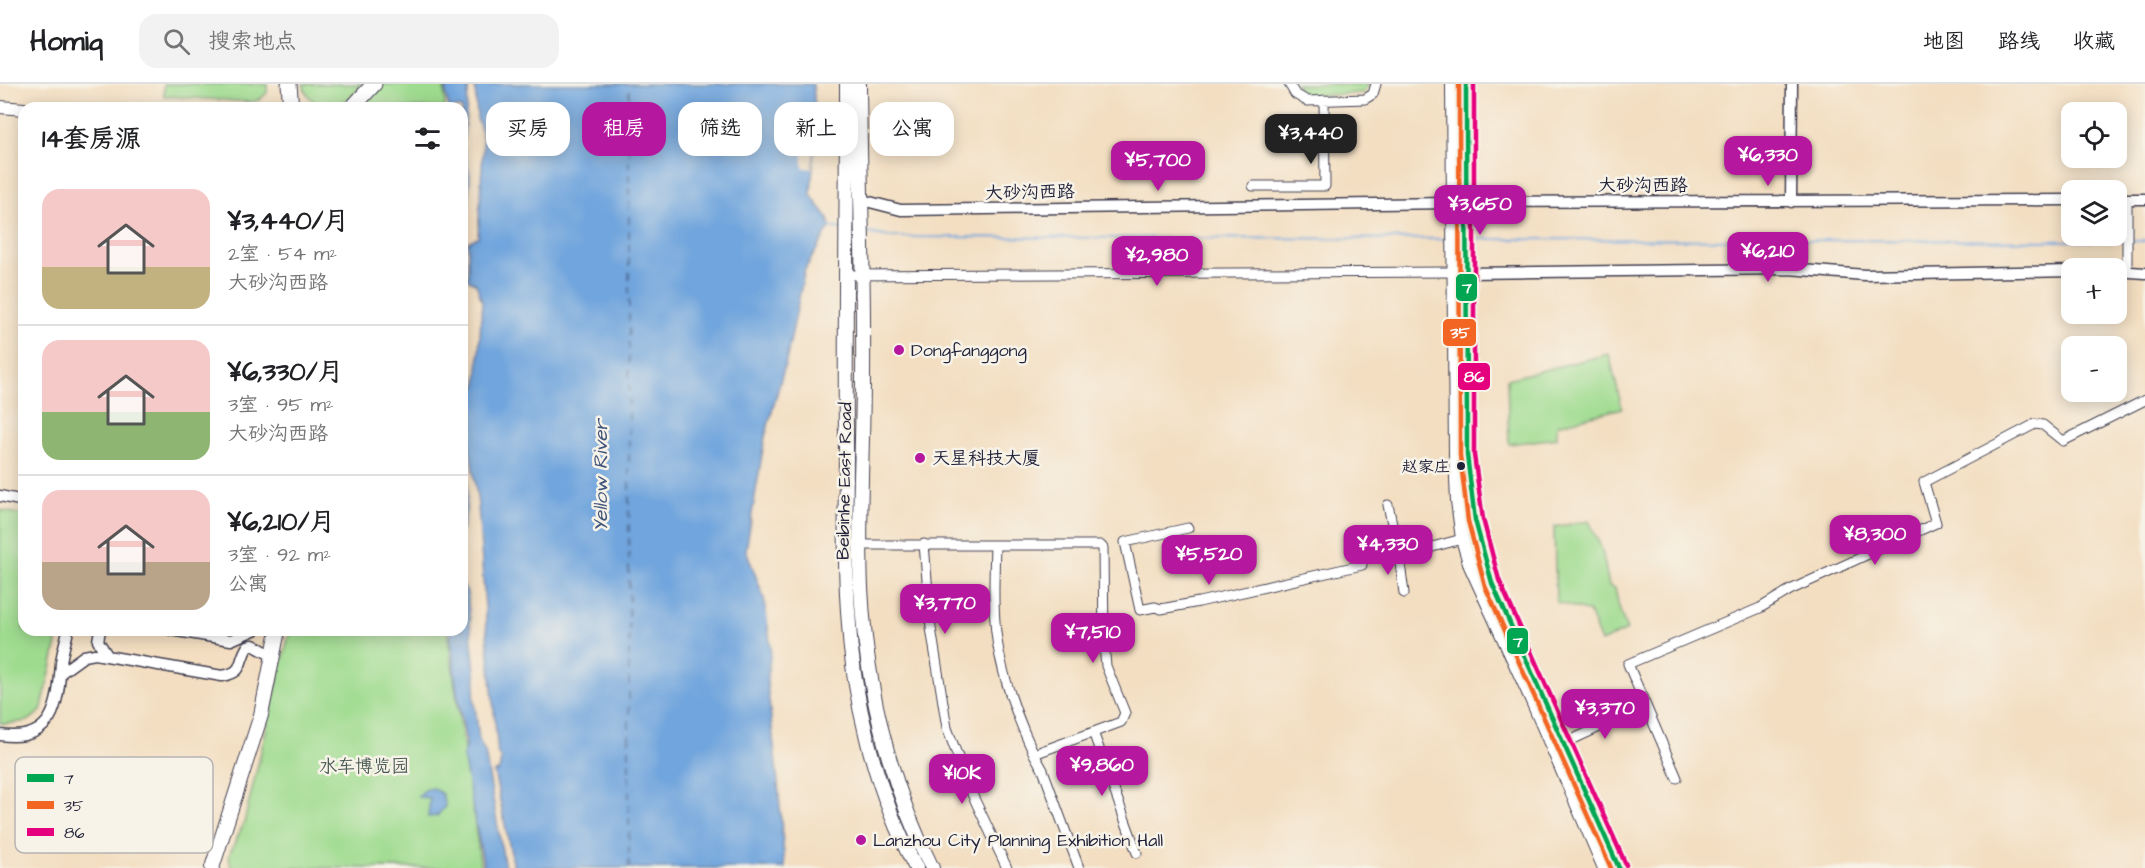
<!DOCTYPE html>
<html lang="zh">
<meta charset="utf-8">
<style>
:root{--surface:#fff;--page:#f2f2f2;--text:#202124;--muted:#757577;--line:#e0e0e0;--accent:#b5179e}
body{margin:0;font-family:"Architects Daughter","LXGW WenKai TC",sans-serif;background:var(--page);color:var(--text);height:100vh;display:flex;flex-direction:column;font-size:22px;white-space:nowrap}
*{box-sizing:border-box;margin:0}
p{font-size:20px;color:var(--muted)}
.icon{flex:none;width:33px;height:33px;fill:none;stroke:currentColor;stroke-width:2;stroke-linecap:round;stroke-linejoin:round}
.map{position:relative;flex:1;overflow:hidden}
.details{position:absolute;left:18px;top:18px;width:450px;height:534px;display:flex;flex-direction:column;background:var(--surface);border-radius:18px;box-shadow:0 3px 15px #0003}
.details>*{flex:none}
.hud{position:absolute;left:486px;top:18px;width:570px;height:54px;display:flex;gap:12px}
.buttons{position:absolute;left:2061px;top:18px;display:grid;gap:12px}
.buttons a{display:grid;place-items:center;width:66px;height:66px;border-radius:12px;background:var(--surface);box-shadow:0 3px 15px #0003;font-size:30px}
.price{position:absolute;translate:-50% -51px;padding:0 14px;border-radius:12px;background:var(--accent);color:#fff;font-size:20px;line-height:39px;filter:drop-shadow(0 2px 3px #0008)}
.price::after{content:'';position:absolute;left:50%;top:36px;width:18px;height:14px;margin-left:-9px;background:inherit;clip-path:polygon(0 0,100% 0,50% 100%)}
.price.current{background:#222;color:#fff}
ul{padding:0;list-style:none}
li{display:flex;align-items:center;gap:18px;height:150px;padding:0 24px}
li+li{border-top:2px solid var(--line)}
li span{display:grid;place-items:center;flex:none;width:168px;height:120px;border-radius:18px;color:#555}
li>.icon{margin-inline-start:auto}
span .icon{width:72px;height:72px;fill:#fffc;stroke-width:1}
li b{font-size:26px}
h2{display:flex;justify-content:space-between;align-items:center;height:72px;padding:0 24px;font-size:26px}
.tag{padding:0 21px;border-radius:18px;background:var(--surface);box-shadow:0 3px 15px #0003;font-size:21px;line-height:54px}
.tag.current{background:var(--accent);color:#fff}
header{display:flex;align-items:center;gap:36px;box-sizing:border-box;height:84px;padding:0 30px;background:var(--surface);border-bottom:2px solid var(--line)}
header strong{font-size:28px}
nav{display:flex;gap:33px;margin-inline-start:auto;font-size:21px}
.search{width:420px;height:54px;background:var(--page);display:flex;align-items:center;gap:15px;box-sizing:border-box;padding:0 21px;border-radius:18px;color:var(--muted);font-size:22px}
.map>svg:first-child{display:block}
.green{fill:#9fdb8f;stroke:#607e65;stroke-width:1.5}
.water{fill:#71a5dd;stroke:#4a648c;stroke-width:1.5}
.pier{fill:#f3dec1}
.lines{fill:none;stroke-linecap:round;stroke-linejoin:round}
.stream{stroke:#71a5dd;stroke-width:2}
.ferry{stroke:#42567c;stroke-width:1.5;stroke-dasharray:8 6;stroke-linecap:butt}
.minor-casing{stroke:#413e4f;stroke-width:11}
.tertiary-casing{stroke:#413e4f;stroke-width:13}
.secondary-casing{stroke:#413e4f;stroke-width:14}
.primary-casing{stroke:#413e4f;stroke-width:16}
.trunk-casing{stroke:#413e4f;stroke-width:17}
.minor{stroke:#fff;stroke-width:9}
.tertiary{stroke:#fff;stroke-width:10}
.secondary{stroke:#fff;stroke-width:12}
.primary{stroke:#fff;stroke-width:14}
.trunk{stroke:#fff;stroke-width:15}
.bus-1-casing{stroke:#f7f3e8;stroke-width:9}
.bus-2-casing{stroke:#f7f3e8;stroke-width:9}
.bus-3-casing{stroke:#f7f3e8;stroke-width:9}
.bus-1{stroke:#00a651;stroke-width:4.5}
.bus-2{stroke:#f26522;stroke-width:4.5}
.bus-3{stroke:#e5007d;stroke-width:4.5}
.poi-dot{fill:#b5179e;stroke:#f7f3e8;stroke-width:2}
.bus-dot{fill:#22223b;stroke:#f7f3e8;stroke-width:2}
.labels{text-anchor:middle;stroke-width:5;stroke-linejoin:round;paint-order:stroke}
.bus-label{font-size:16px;fill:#22223b;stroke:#f7f3e8;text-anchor:end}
.street-label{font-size:18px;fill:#22223b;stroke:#f7f3e8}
.poi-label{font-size:18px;fill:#22223b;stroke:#f7f3e8;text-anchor:start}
.park-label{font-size:18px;fill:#485a54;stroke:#f7f3e8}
.water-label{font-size:20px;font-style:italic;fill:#42567c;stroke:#f7f3e8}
.key{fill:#f7f3e8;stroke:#b7b4b4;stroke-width:1.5}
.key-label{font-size:16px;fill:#22223b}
.line-badge{stroke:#f7f3e8;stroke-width:2}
.badge-label{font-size:16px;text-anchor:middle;font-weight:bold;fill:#fff}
</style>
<header>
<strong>Homiq</strong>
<div class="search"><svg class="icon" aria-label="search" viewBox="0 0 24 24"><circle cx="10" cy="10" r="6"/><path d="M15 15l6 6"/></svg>搜索地点</div>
<nav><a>地图</a><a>路线</a><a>收藏</a></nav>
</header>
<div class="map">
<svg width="2145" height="784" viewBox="0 0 2145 784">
<rect width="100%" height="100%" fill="#f7f3e8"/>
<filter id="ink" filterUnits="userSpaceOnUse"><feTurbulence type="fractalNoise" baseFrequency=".0167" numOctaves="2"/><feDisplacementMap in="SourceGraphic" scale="12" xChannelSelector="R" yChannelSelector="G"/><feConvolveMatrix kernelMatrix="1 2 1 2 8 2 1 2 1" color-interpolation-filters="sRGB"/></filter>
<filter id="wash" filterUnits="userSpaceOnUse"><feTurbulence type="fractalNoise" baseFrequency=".008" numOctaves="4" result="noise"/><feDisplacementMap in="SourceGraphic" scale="24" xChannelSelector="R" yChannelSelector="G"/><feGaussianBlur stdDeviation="1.35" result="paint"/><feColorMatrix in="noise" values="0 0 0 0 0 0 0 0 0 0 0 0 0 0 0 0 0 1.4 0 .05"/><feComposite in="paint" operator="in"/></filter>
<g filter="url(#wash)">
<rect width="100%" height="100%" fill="#f3dec1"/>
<path class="green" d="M164,0h103v9l-8,7 -9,2 -86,-6z
M303,0h59c-14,24 -50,33 -59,0z
M380,0h64l1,24h-85z
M1296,0h73l-6,9 -56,3 -7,-4z
M1609,270l13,54 -65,17v13l-48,6 -2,-65z
M0,426l24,5v115h36l-19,81 -13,10 -24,3 -4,-1z
M1589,437l13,29 7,36 6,2 4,20 8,22 -26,12 -12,-30 -33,-10 -2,-75z
M290,546h157l34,238h-250l-2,-13 15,-32z"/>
<path class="water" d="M446,0h23l-6,61 7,29 -3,48 -5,24v-138h-13l-3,-13z
M475,0h338l3,40 -5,70c5,12 19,20 19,33l-25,42 -18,88 -22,80 -19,113 18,48 7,51 -4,33 11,101 7,85h-271l-20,-96 5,-1 2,-13 -3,-3 -12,-132 -8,-118 -9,-62 -1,-47 9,-11 5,-84 -6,-17 -8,-5v-37l10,-5 5,-90 -1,-15 -5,-13z
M462,227c9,33 0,76 1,110 1,36 9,75 -1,110z
M462,499l5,10 9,88 -2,16 5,43 6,12 20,116h-21l-21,-112 3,-13 -10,-57 -6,-56h12z
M433,704l9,6 3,12 -8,10 -9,1 2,-19 -13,-1 9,-8z"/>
<path class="pier" d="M803,40h13l-4,44h-9z"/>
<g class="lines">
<path class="stream" d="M829,143l12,2
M867,149l24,4 558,2
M1470,155l654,2
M2130,157h15"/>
<path class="ferry" d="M629,784v-784"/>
</g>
</g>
<g filter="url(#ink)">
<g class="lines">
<g class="minor-casing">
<path id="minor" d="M1289,0l6,10 12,7 58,-2 8,-5 3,-10
M1253,102h72l-1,-86
M2127,188v-73
M845,191l608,-3
M1388,421l11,51 63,-17
M1188,444l-63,14 15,68 15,-3 6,2 38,-7 163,-37
M924,460l7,84 16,100 25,66 35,74
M860,461h240l3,3 1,97 2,21 19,47 -4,9 -87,32c-15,-32 -28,-67 -35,-102 -7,-35 -5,-72 -4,-107
M1399,472l5,37
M1093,648l44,121
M1552,665l93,-43
M1034,670l9,16 36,98
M1677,694l-49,-114 132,-56 30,-18 146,-67 -12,-41 111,-58 8,1 20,16 82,-41"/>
</g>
<g class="tertiary-casing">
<path id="tertiary" d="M2116,115h29
M862,116l39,10 551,-7
M1466,118l606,-2
M1791,118l1,-118
M2116,187l29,2
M1465,189l324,-4 76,6 207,-4
M0,412l24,5
M100,546l-2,11 9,14
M171,546l60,10 23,-10
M62,588l22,-16 11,-2 127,22c24,-4 15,-14 26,-30l5,-1 20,11
M0,651c54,8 58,-30 61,-72 1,-11 5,-22 7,-33"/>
</g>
<g class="secondary-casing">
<path id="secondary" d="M1452,0l3,371 2,46 5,38 8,27 61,133 73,169
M1466,0l1,371c3,45 11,86 25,128l127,285
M0,23l24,2"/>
</g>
<g class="primary-casing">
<path id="primary" d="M847,0c0,120 -2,239 -1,359 0,56 -2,112 2,168 4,86 27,180 68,257
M859,0c1,97 5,194 4,291 0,71 -5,142 -2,213 5,98 27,192 71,280
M212,784l49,-153 17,-85"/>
</g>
<g class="trunk-casing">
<path id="trunk" d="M289,0l2,24
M352,24l22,-24"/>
</g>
<use href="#minor" class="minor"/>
<use href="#tertiary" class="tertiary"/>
<use href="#secondary" class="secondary"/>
<use href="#primary" class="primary"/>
<use href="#trunk" class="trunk"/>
<g class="bus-1-casing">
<path id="bus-1" d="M1466,0l1,371 8,65 17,63 127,285"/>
</g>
<g class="bus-2-casing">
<path id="bus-2" d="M1459,0l1,371 8,66 17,65 126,282"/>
</g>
<g class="bus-3-casing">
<path id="bus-3" d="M1474,0v371l9,64 16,61 127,285"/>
</g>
<use href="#bus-1" class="bus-1"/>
<use href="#bus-2" class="bus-2"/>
<use href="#bus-3" class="bus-3"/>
</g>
</g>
<g class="poi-dot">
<circle cx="899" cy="266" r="6"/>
<circle cx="920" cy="374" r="6"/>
<circle cx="861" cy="756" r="6"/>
</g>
<circle class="bus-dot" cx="1461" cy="382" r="5"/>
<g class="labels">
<g class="bus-label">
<text x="1450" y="388">赵家庄</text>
</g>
<g class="street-label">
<text x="1643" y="107">大砂沟西路</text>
<text transform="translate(1030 108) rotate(-1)" y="6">大砂沟西路</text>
<text transform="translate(844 397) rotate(-89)" y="6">Beibinhe East Road</text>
</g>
<g class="poi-label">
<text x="911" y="272">Dongfanggong</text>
<text x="932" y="380">天星科技大厦</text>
<text x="873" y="762">Lanzhou City Planning Exhibition Hall</text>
</g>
<g class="park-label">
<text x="364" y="688">水车博览园</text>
</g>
<g class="water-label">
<text transform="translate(600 392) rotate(-90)" y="7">Yellow River</text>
</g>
</g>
<rect x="15" y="673" width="198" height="96" rx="9" class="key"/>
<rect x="27" y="690" width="27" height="8" fill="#00a651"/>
<rect x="27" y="717" width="27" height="8" fill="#f26522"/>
<rect x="27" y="744" width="27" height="8" fill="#e5007d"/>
<g class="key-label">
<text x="64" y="700">7</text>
<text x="64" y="727">35</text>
<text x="64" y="754">86</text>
</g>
<g class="line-badge">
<rect x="1455" y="189" width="23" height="29" rx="6" fill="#00a651"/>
<rect x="1442" y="234" width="35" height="29" rx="6" fill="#f26522"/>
<rect x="1457" y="278" width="34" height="29" rx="6" fill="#e5007d"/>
<rect x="1506" y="543" width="23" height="28" rx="6" fill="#00a651"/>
</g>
<g class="badge-label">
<text x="1467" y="209">7</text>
<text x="1460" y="254">35</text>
<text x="1474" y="298">86</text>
<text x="1518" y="563">7</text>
</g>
</svg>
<div class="buttons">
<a><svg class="icon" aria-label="locate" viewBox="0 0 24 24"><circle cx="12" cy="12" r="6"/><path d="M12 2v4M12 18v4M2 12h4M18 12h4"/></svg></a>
<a><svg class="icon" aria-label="layers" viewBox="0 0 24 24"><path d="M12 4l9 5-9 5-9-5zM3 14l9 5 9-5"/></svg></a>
<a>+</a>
<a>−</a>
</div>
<b class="price current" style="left:1311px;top:81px">¥3,440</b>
<b class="price" style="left:1768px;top:103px">¥6,330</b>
<b class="price" style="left:1158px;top:108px">¥5,700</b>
<b class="price" style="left:1480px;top:152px">¥3,650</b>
<b class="price" style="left:1768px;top:199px">¥6,210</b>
<b class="price" style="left:1157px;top:203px">¥2,980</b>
<b class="price" style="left:1875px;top:482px">¥8,300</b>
<b class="price" style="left:1388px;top:492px">¥4,330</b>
<b class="price" style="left:1209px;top:502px">¥5,520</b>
<b class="price" style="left:945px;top:551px">¥3,770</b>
<b class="price" style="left:1093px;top:580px">¥7,510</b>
<b class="price" style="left:1605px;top:656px">¥3,370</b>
<b class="price" style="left:1102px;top:713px">¥9,860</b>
<b class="price" style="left:962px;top:721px">¥10K</b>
<div class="hud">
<a class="tag">买房</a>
<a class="tag current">租房</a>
<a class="tag">筛选</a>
<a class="tag">新上</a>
<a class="tag">公寓</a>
</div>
<section class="details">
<h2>14套房源<svg class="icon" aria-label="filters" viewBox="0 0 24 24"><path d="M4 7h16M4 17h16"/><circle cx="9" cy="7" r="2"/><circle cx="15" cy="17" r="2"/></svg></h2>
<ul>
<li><span style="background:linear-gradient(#f6c9c9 65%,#c2b280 0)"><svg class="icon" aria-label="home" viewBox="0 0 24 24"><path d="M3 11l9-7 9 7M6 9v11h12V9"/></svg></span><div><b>¥3,440/月</b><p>2室 · 54 m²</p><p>大砂沟西路</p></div></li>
<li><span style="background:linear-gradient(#f6c9c9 60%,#8fb573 0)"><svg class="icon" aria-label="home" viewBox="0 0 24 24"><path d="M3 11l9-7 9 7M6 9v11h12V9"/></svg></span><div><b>¥6,330/月</b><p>3室 · 95 m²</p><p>大砂沟西路</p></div></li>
<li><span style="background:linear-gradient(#f6c9c9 60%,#b9a48a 0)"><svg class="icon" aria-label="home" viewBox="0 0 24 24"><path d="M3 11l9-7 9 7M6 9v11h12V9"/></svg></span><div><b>¥6,210/月</b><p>3室 · 92 m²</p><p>公寓</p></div></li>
</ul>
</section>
</div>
